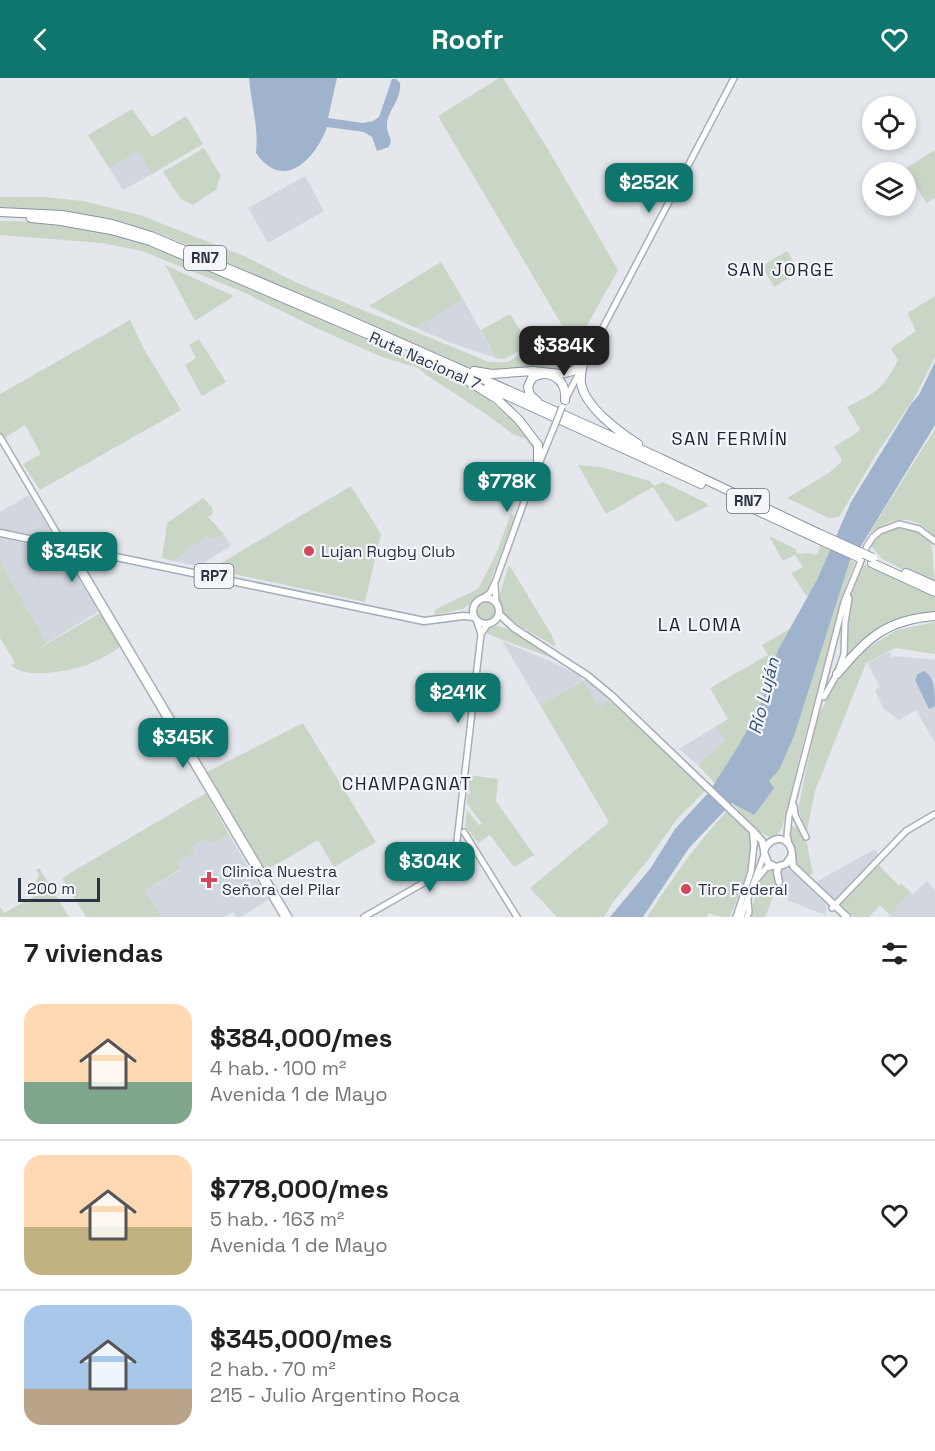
<!DOCTYPE html>
<html lang="es">
<meta charset="utf-8">
<style>
:root{--surface:#fff;--page:#f6f6f6;--text:#222;--muted:#767676;--line:#e0e0e0;--accent:#0f766e}
body{margin:0;font-family:"Space Grotesk",sans-serif;background:var(--page);color:var(--text);height:100vh;display:flex;flex-direction:column;font-size:22px;white-space:nowrap}
*{box-sizing:border-box;margin:0}
p{font-size:20px;color:var(--muted)}
.icon{flex:none;width:33px;height:33px;fill:none;stroke:currentColor;stroke-width:2;stroke-linecap:round;stroke-linejoin:round}
.map{position:relative;height:839px;overflow:hidden}
.details{display:flex;flex-direction:column;background:var(--surface);flex:1}
.details>*{flex:none}
.controls{position:absolute;left:862px;top:18px;display:grid;gap:12px}
.controls a{display:grid;place-items:center;width:54px;height:54px;border-radius:50%;background:var(--surface);box-shadow:0 3px 9px #0003;font-size:30px}
.scale{position:absolute;left:18px;bottom:15px;width:82px;box-sizing:border-box;padding-left:6px;border:3px solid #2b3445;border-top:0;font-size:16px;line-height:21px;white-space:nowrap;color:#2b3445;-webkit-text-stroke:4px #f4f6f9;paint-order:stroke}
.price{position:absolute;translate:-50% -51px;padding:0 14px;border-radius:12px;background:var(--accent);color:#fff;font-size:20px;line-height:39px;filter:drop-shadow(0 2px 3px #0008)}
.price::after{content:'';position:absolute;left:50%;top:36px;width:18px;height:14px;margin-left:-9px;background:inherit;clip-path:polygon(0 0,100% 0,50% 100%)}
.price.active{background:#222;color:#fff}
ul{padding:0;list-style:none}
li{display:flex;align-items:center;gap:18px;height:150px;padding:0 24px}
li+li{border-top:2px solid var(--line)}
li span{display:grid;place-items:center;flex:none;width:168px;height:120px;border-radius:18px;color:#555}
li>.icon{margin-inline-start:auto}
span .icon{width:72px;height:72px;fill:#fffc;stroke-width:1}
li b{font-size:26px}
h2{display:flex;justify-content:space-between;align-items:center;height:72px;padding:0 24px;font-size:26px}
header{display:flex;justify-content:space-between;align-items:center;height:78px;padding:0 24px;background:var(--accent);color:#fff;font-size:27px;font-weight:800}
.map>svg:first-child{display:block}
.built{fill:#d2d6de}
.green{fill:#c9d6c5}
.water{fill:#9fb4cc}
.lines{fill:none;stroke-linecap:round;stroke-linejoin:round}
.secondary-casing{stroke:#a9aeb7;stroke-width:8}
.primary-casing{stroke:#a3abb8;stroke-width:9}
.highway-casing{stroke:#8b94a3;stroke-width:10}
.secondary{stroke:#fff;stroke-width:5}
.primary{stroke:#fff;stroke-width:6}
.highway{stroke:#fff;stroke-width:8}
.secondary-bridge-casing{stroke:#a9aeb7;stroke-width:8;stroke-linecap:butt}
.highway-bridge-casing{stroke:#8b94a3;stroke-width:10;stroke-linecap:butt}
.secondary-bridge{stroke:#fff;stroke-width:5}
.highway-bridge{stroke:#fff;stroke-width:8}
.poi-dot{fill:#d1495b;stroke:#f4f6f9;stroke-width:2}
.labels{text-anchor:middle;stroke-width:4.5;stroke-linejoin:round;paint-order:stroke}
.shield{fill:#f4f6f9;stroke:#676e7b;stroke-width:1.5}
.shield-label{font-size:15px;font-weight:bold;fill:#2b3445}
.street-label{font-size:16px;fill:#2b3445;stroke:#f4f6f9}
.poi-label{font-size:16px;fill:#2b3445;stroke:#f4f6f9;text-anchor:start}
.neighbourhood-label{font-size:18px;letter-spacing:1.5px;fill:#1d2536;stroke:#f4f6f9}
.water-label{font-size:18px;font-style:italic;fill:#34527a;stroke:#f4f6f9}
</style>
<header><svg class="icon" aria-label="back" viewBox="0 0 24 24"><path d="M15 5l-7 7 7 7"/></svg>Roofr<svg class="icon" aria-label="heart" viewBox="0 0 24 24"><path d="M12 20l-8-8c-3-5 5-10 8-4 3-6 11-1 8 4z"/></svg></header>
<div class="map">
<svg width="935" height="839" viewBox="0 0 935 839">
<rect width="100%" height="100%" fill="#e4e7ec"/>
<path class="built" d="M138,72l14,24 -29,16 -14,-22z
M305,98l19,35 -56,32 -20,-35z
M463,221l33,59 -42,-14 -38,-16z
M560,253l18,28 -15,12 -11,-1 -16,-25z
M29,417l26,44 -55,-10v-17z
M224,456l7,12 -33,20 -25,-5 34,-25 6,3z
M0,460l61,13 38,60 -52,32 -47,-81z
M502,563l50,21 27,13 4,6 4,-2 22,21 -10,7 -17,-26 -42,24z
M889,574l3,6 3,-2 40,4v83l-19,-33 -17,10 -16,-12 -8,-18 5,-3 -13,-24z
M715,649l11,13 -28,25 -19,-16z
M229,757l39,65 -27,17h-5l-3,-5 -9,5h-63l-16,-27 36,-20 -4,-8 18,-10 -3,-6 14,-7 7,4z
M875,771l4,7 -42,45 -21,-19z
M783,790l9,3 35,34 -2,10 -38,-15 1,-3 -10,-4 3,-10 -1,-13z
M927,803l8,10v26h-47l23,-25 2,2z"/>
<path class="green" d="M499,0h4l46,73 69,119 -43,77 -137,-231z
M132,31l20,28 34,-21 17,28 -51,30 -14,-23 -29,17 -21,-33z
M204,70l17,28 -3,6 -1,7 -24,16 -12,-6 -18,-27z
M935,72v48l-9,5 -20,-35z
M0,119h45l38,4 57,14 104,41 51,26 194,80h19l28,-17 16,25 -58,3 -18,-3 -308,-133 -45,-15 -51,-10 -72,-5z
M0,143c63,0 116,12 174,33l239,104 64,32 41,34 14,16 4,10 -2,1 -8,-12 -12,-4 -31,-23 -58,-38 -7,-6 -36,-11 -70,-31 -69,-34 -101,-41 -40,-8 -102,-8z
M787,173l13,21 -26,15 -12,-21z
M441,184l22,37 -47,29 -47,-22z
M165,187l69,31 -39,25z
M935,218v61l-20,40 -36,53 -40,67 -10,1 -42,-20 42,-25 12,-11v-4l-7,-11 24,-15 2,-3 -13,-22c29,-15 35,-16 51,-47l-7,-11 2,-2 23,-16 -8,-16 1,-3z
M510,236l20,32 -26,13 -8,-1 -15,-28z
M130,242l14,29 37,61 -141,80 -17,-26 18,-10 -16,-29 -22,14 -3,-6v-39z
M199,261l27,43 -24,14 -17,-31 11,-7 -7,-13z
M935,351v108c-22,-25 -44,-20 -67,-2z
M578,387l23,2 49,14 4,5 9,-4 43,21 2,3 -32,16 -23,-35 -47,27z
M351,408l30,48 -16,68 -154,-33z
M203,420l9,9 1,6 -5,4 16,17 -11,5 -6,-3 -34,25 -11,-3 5,-35z
M511,435l4,4 -29,75 -23,17 -29,6 2,-6 42,-20 19,-37z
M906,449c23,5 26,11 27,33 0,9 2,16 2,25l-53,-26 -11,-13c12,-14 17,-17 35,-19z
M769,458l27,13 1,5 11,-1 9,2 4,-10 14,7 -67,145 -48,92 -22,-24 28,-25 -11,-13 13,-8 -18,-31 58,-33 -6,-10 29,-17 17,-30 -17,-25 12,-6 -8,-12 -12,6z
M849,481l6,3 -9,23 -30,116 -7,19 -27,108 -5,7 -8,2 -13,-7 -23,-26 11,-9z
M0,484l47,81 -9,6 62,-36 20,34c-10,7 -21,13 -33,18 -17,6 -63,15 -76,0l4,-2 -15,-25z
M863,486l72,33v17c-52,6 -59,12 -93,51 4,-35 5,-70 21,-101z
M510,488l41,68 5,11 -2,1 -51,-30 -4,-19 9,-30z
M475 533a11 11 0 1 1 22 0a11 11 0 1 1-22 0Z
M935,544v32l-40,-6 -29,15 -51,128 -8,40 -9,-21 19,-92 16,-30 22,-32 42,-26z
M494,547l18,5 51,32 -73,-27 -4,-3v-2z
M583,603l16,26 10,-7 97,90 -29,29 -29,41 -35,42 -9,15h-47l-27,-29 79,-66 -69,-117z
M303,645l73,119 -42,25 -16,-27 -53,31 -58,-99z
M469,697l29,4 -2,22 38,54 -20,12 -24,-32 -12,8 -13,-17 2,-16 12,15 3,-1 -15,-20v-9l4,-2 -3,-5z
M206,715l23,42 -16,8 -7,-4 -14,7 3,6 -18,10 4,7 -36,21 16,27h-75l-24,-39z
M727,733c9,7 18,14 23,24 9,19 -13,63 -20,82h-9l-13,-4 -1,4h-60c25,-38 49,-73 80,-106z
M791,748l6,1 10,17 6,30 -6,1c-4,-3 -8,-7 -11,-11 -6,-9 -10,-29 -5,-38z
M879,787l20,21 2,-2 10,8 -21,23 -10,-10 -11,12h-15l-14,-12z
M39,790l30,49h-69v-10l4,6 38,-21 -6,-10 3,-8 -3,-4z
M778,790v17l-13,32h-16l14,-45 2,-2z"/>
<path class="water" d="M249,0h88l-9,40 35,5 10,-2 6,-4 13,-38h4l4,4c2,18 -14,28 -13,44 0,5 3,9 4,14l-2,6 -12,4 -5,-14 -8,-5 -37,-5c-11,31 -43,66 -71,26 3,-25 -5,-50 -7,-75z
M935,284v63l-74,121 -10,11 -57,179 -15,34 -10,11 5,7 -2,3 -18,24 -22,-12 -43,45 -46,69h-33l40,-48 25,-40 34,-37 25,-39 24,-41 20,-62 40,-72 33,-76 60,-98 8,-9z
M924,593c11,6 11,22 11,35l-6,3 -14,-29 3,-6z"/>
<g class="lines">
<g class="secondary-casing">
<path id="secondary" d="M566,320l168,-320
M0,359l284,480
M65,469l7,5 217,365
M495,507l1,18
M483,520l7,-5 6,-13 33,-92 26,-63
M481,556l6,-9
M824,619l13,-23 7,-20 1,-32 4,-24
M794,728l1,9 11,22
M464,754l53,85
M789,766l-2,-9 2,-19 55,-214 23,-56 6,-9 7,-6 19,-7 20,5 16,12
M757,801l9,-11 7,-2
M832,830l74,-77 29,-17
M364,839l77,-44 9,-7 5,-8 26,-224 -4,-12
M736,839l15,-45 3,-28
M741,839l23,-62
M747,839l2,-5 -1,-11"/>
</g>
<g class="primary-casing">
<path id="primary" d="M0,455l424,88 39,-5 11,1
M473 533a13 13 0 1 1 26 0a13 13 0 1 1-26 0Z
M499,536l15,14 74,48 24,20 143,137 7,8 2,9
M753,753l1,13
M792,777l-6,9 -10,3 -8,-4 -4,-11c3,-12 18,-19 26,-6 3,6 2,14 3,20l54,51
M779,804l-2,-10 2,-5"/>
</g>
<g class="highway-casing">
<path id="highway" d="M0,134l62,3 50,9 39,12 187,79 208,92 114,51 160,76
M31,140l30,3 50,9 39,11 217,93
M583,286c-1,6 -3,12 -2,19 4,24 38,49 57,61
M474,293l18,3 41,-3 27,3 13,-3 10,-7
M454,294l43,27 22,21 19,25v21
M488,309l213,97
M537,323l-7,-6 -2,-8 4,-9c17,-10 35,1 33,22
M739,424l79,37
M872,485l63,29
M906,495l29,13
M837,596c31,-36 48,-54 98,-58"/>
</g>
<use href="#secondary" class="secondary"/>
<use href="#primary" class="primary"/>
<use href="#highway" class="highway"/>
<g class="secondary-bridge-casing">
<path id="secondary-bridge" d="M555,347l7,-18"/>
</g>
<g class="highway-bridge-casing">
<path id="highway-bridge" d="M820,456l53,24
M818,461l40,18"/>
</g>
<use href="#secondary-bridge" class="secondary-bridge"/>
<use href="#highway-bridge" class="highway-bridge"/>
</g>
<g class="poi-dot">
<circle cx="309" cy="473" r="6"/>
<path d="M206 793h6v6h6v6h-6v6h-6v-6h-6v-6h6z"/>
<circle cx="686" cy="811" r="6"/>
</g>
<g class="labels">
<g class="shield">
<rect x="184" y="168" width="42" height="24" rx="4.5"/>
<rect x="727" y="411" width="42" height="24" rx="4.5"/>
<rect x="194.5" y="486" width="39" height="24" rx="4.5"/>
</g>
<g class="shield-label">
<text x="205" y="185">RN7</text>
<text x="748" y="428">RN7</text>
<text x="214" y="503">RP7</text>
</g>
<g class="street-label">
<text transform="translate(425 282) rotate(24)" y="6">Ruta Nacional 7</text>
</g>
<g class="poi-label">
<text x="321" y="479">Lujan Rugby Club</text>
<text x="222" y="799">Clinica Nuestra<tspan x="222" dy="18">Señora del Pilar</tspan></text>
<text x="698" y="817">Tiro Federal</text>
</g>
<g class="neighbourhood-label">
<text x="781" y="198">SAN JORGE</text>
<text x="730" y="367">SAN FERMÍN</text>
<text x="700" y="553">LA LOMA</text>
<text x="407" y="712">CHAMPAGNAT</text>
</g>
<g class="water-label">
<text transform="translate(764 618) rotate(-76)" y="6">Río Luján</text>
</g>
</g>
</svg>
<div class="controls">
<a><svg class="icon" aria-label="locate" viewBox="0 0 24 24"><circle cx="12" cy="12" r="6"/><path d="M12 2v4M12 18v4M2 12h4M18 12h4"/></svg></a>
<a><svg class="icon" aria-label="layers" viewBox="0 0 24 24"><path d="M12 4l9 5-9 5-9-5zM3 14l9 5 9-5"/></svg></a>
</div>
<div class="scale">200 m</div>
<b class="price" style="left:649px;top:136px">$252K</b>
<b class="price active" style="left:564px;top:299px">$384K</b>
<b class="price" style="left:507px;top:435px">$778K</b>
<b class="price" style="left:72px;top:505px">$345K</b>
<b class="price" style="left:458px;top:646px">$241K</b>
<b class="price" style="left:183px;top:691px">$345K</b>
<b class="price" style="left:430px;top:815px">$304K</b>
</div>
<section class="details">
<h2>7 viviendas<svg class="icon" aria-label="filters" viewBox="0 0 24 24"><path d="M4 7h16M4 17h16"/><circle cx="9" cy="7" r="2"/><circle cx="15" cy="17" r="2"/></svg></h2>
<ul>
<li><span style="background:linear-gradient(#ffd9b3 65%,#7fa58c 0)"><svg class="icon" aria-label="home" viewBox="0 0 24 24"><path d="M3 11l9-7 9 7M6 9v11h12V9"/></svg></span><div><b>$384,000/mes</b><p>4 hab. · 100 m²</p><p>Avenida 1 de Mayo</p></div><svg class="icon" aria-label="heart" viewBox="0 0 24 24"><path d="M12 20l-8-8c-3-5 5-10 8-4 3-6 11-1 8 4z"/></svg></li>
<li><span style="background:linear-gradient(#ffd9b3 60%,#c2b280 0)"><svg class="icon" aria-label="home" viewBox="0 0 24 24"><path d="M3 11l9-7 9 7M6 9v11h12V9"/></svg></span><div><b>$778,000/mes</b><p>5 hab. · 163 m²</p><p>Avenida 1 de Mayo</p></div><svg class="icon" aria-label="heart" viewBox="0 0 24 24"><path d="M12 20l-8-8c-3-5 5-10 8-4 3-6 11-1 8 4z"/></svg></li>
<li><span style="background:linear-gradient(#a9c7e8 70%,#b9a48a 0)"><svg class="icon" aria-label="home" viewBox="0 0 24 24"><path d="M3 11l9-7 9 7M6 9v11h12V9"/></svg></span><div><b>$345,000/mes</b><p>2 hab. · 70 m²</p><p>215 - Julio Argentino Roca</p></div><svg class="icon" aria-label="heart" viewBox="0 0 24 24"><path d="M12 20l-8-8c-3-5 5-10 8-4 3-6 11-1 8 4z"/></svg></li>
</ul>
</section>
